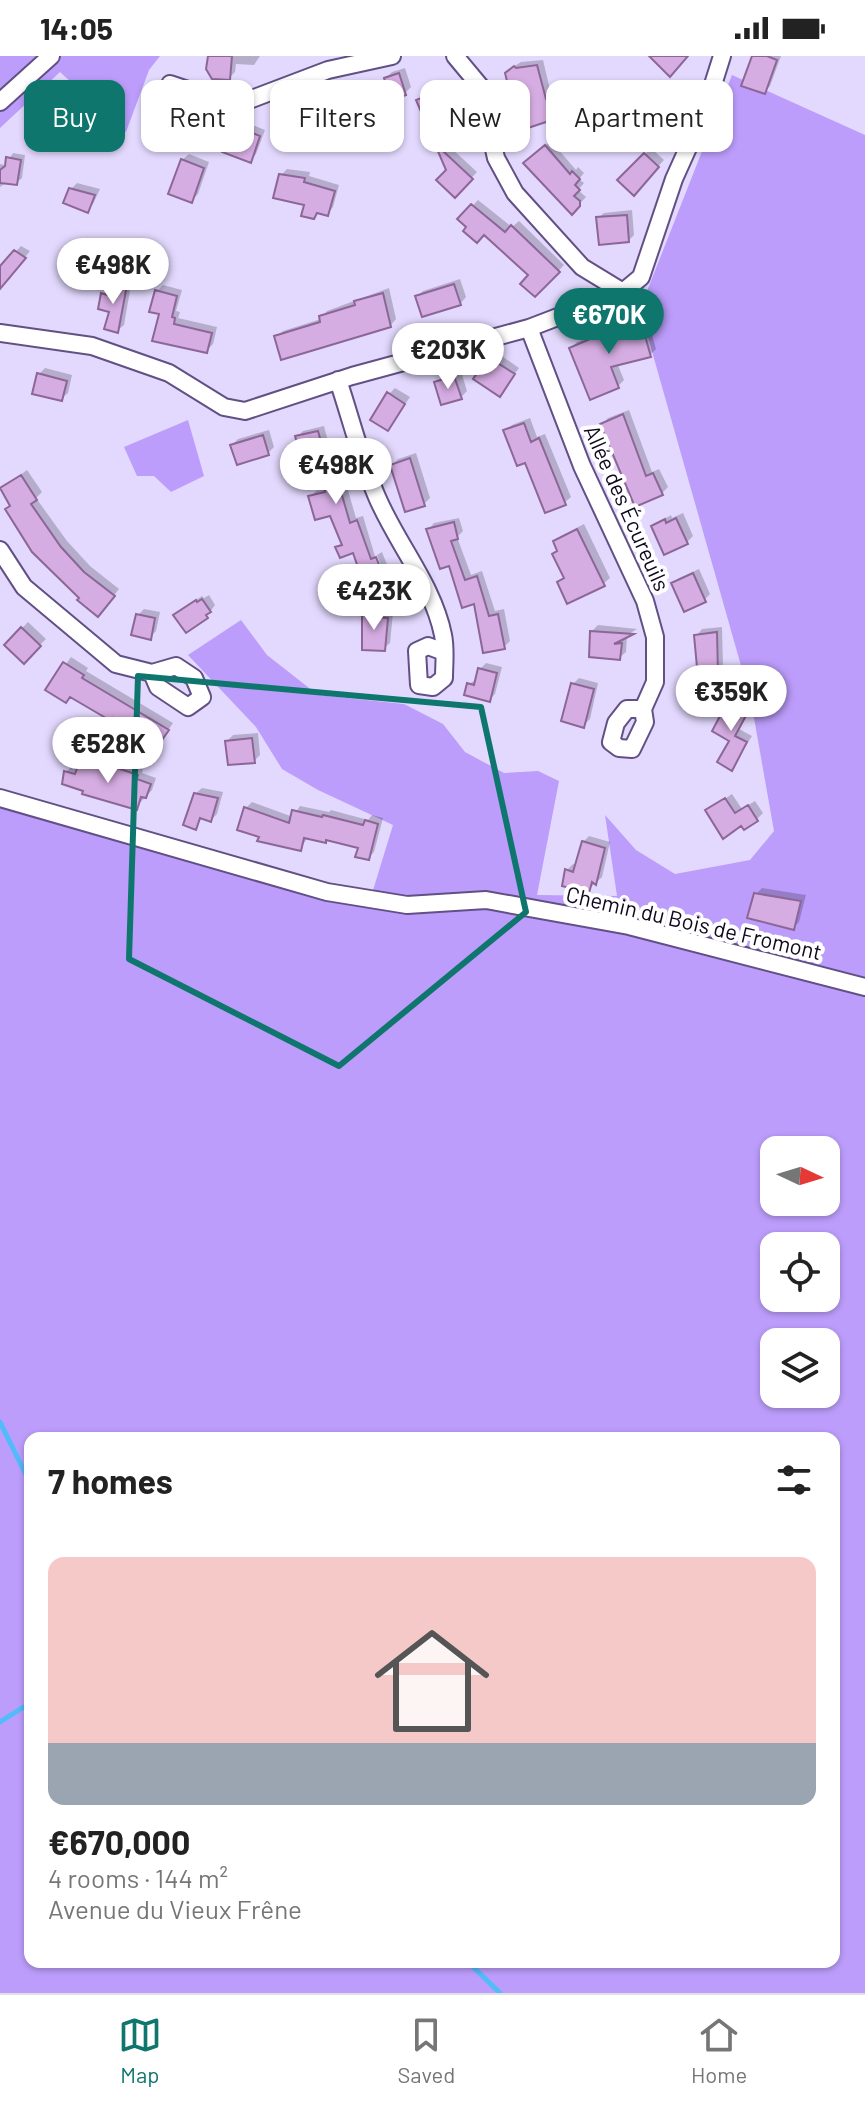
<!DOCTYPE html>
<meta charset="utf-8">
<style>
:root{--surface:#fff;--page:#f6f6f6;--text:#222;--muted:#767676;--line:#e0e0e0;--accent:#0f766e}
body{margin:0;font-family:Barlow,sans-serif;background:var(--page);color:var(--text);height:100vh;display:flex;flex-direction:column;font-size:30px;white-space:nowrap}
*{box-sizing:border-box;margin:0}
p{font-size:26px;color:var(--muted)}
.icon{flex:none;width:44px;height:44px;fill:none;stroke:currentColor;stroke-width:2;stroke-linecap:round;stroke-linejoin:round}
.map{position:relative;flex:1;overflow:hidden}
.panel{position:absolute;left:24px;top:1376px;width:816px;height:536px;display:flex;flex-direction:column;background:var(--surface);border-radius:16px;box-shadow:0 2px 6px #0004}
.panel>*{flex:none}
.hud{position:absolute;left:24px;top:24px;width:818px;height:72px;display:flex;gap:16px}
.needle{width:52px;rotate:94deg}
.buttons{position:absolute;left:760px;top:1080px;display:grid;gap:16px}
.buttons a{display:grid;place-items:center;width:80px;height:80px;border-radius:16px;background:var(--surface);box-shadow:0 2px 6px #0004;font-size:40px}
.price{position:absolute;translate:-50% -68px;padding:0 18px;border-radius:28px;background:#fff;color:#222;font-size:26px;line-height:52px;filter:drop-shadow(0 2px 4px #0008)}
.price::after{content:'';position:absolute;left:50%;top:48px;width:24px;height:18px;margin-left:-12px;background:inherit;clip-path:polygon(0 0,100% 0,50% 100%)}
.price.current{background:var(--accent);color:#fff}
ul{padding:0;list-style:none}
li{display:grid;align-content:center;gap:16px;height:424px;padding:0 24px}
li span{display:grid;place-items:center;height:248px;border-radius:16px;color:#555}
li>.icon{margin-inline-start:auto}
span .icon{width:144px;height:144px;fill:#fffc;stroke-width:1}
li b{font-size:34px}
h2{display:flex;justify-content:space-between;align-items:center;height:96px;padding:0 24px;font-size:34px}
.pill{padding:0 28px;border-radius:16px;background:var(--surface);box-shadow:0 2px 6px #0004;font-size:28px;line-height:72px}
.pill.current{background:var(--accent);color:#fff}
.status{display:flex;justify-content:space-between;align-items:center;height:56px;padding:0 40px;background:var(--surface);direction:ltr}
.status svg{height:22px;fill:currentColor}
.menu{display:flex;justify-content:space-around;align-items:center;height:112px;border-top:2px solid var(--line);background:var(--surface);font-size:22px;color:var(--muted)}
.menu a{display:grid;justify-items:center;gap:4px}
.menu .current{color:var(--accent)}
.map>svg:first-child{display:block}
.green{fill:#bc9dfb;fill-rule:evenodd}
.shadow{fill:#0003}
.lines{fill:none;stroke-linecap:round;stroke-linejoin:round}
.stream{stroke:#52bbfa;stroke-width:5}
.building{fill:#d6ade3;stroke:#8c6697;stroke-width:2}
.minor-casing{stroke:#625085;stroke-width:20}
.minor{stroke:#fff;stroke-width:16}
.marked{fill:none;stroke:#0f766e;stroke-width:6;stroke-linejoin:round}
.labels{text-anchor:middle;stroke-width:8;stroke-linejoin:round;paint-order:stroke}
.street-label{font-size:22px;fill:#0f071c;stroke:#fff}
</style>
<div class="status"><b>14:05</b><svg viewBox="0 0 49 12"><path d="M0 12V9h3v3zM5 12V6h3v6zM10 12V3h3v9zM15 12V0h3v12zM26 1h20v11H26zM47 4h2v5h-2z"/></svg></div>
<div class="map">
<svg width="865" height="1937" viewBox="0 0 865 1937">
<rect width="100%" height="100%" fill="#e3d9fe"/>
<path class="green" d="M0,0h160l-11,14 -23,62 -66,-60 -60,56z
M732,19l133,60v1858h-865v-1190l214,66 156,31 23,-75 -75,-35 -36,-21 -26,-42 -68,-72 53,-35 26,35 51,40 86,9 39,20 22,28 39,21 34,-2 21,10 -22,114 80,1 -12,-81 31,35 39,24 75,-14 24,-29 -23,-130 -111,-392zM774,1094h52v52h-52zM774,1190h52v52h-52zM774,1286h52v52h-52zM30,1382h804v524h-804z
M188,364l16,56 -33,16 -17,-16h-17l-13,-29z"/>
<path class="shadow" d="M210,0h50l-6,9 -18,-1 -1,8 -6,6z
M754,0h27l-11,30 -6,6z
M543,4l8,34 4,-1 6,17 -6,6 -34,12 -8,-61 8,-5z
M405,12l6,19 -6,6 -19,-15 6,-6z
M458,26l7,14 -9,7 14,31 -6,6 -15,6 28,26 -22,23 -7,-25 -30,-69 6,-6z
M665,30l16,15 -36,39 -3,-25 -3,-4z
M35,56l31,3v10l-20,12 -17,-19z
M240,64l25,10 -9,24 -6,6 -16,-34z
M551,85l25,29 2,-3 6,6 -5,6 5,4 -6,7 8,7 -14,15 -41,-55z
M651,92l13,12 -30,33 -14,-13z
M13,97l12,2 -3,23 -6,5 -9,-1 -7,5v-23l5,1z
M189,98l20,8 -11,32 -6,6 -10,-40z
M287,113l23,3 -1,4 30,9 -6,22 -6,7 -7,-3 -6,6 -8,-13 -25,-29z
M77,127l23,6 -7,15 -6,7 -16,-22z
M478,144l34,27 7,-6 45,44 -18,19 -15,-9 -47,-43 -15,-5 -9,-8z
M632,154l2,25 -5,5 -31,-22 6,-5z
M21,190l9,5 -20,25 1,2 -11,9v-21l4,-2z
M124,221l8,2 -8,46 -6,5 -15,-36z
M460,223l6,18 -6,7 -43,-7 6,-6z
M163,229l19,5 -6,21 4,1 -2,6 39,9 -4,17 -6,6 -53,-10 7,-27 -4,-22z
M389,232l7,31 -6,7 -113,11 6,-6 38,-12 6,-8z
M646,257l10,36 -6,6 -33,8 7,17 -6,6 -47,-38 6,-6 43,-18 6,-6z
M496,296l23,16 -19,26 -10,-36z
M45,312l27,7 -4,18 -7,6 -22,-25z
M461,315l6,20 -6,6 -25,-14 6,-6z
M395,332l15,9 -17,25 -4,-28z
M629,354l23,62 7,-3 9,18 -6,6 -26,11 -34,-80 6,-6z
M530,362l7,19 8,-3 26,63 -7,6 -37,-43 -22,-29 7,-6z
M324,370l5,19 4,-1 8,30 2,-1 13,45 7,-2 17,57 -26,-23 -16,-3 5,-5 -12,-29 -21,-16 6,-6 10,-3 -5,-22 -24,-29 6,-6z
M269,374l5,17 -6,6 -36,-8 6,-6z
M416,397l14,45 -6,6 -32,-39 6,-6z
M27,414l15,22 -6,6 31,43 23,25 29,23 -15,19 -22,-10 -81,-109z
M683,457l10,23 -6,6 -34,-16 18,-11 1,3z
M459,462l4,13 -6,6 14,38 11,-4 13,40 9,-2 6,32 -6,6 -75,-118 5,-6z
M584,468l26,54 -7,6 -44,-2 6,-6 -10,-34 6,-6z
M382,496l6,15 -5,4 -6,-16z
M699,513l11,25 -6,6 -31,-16 6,-6z
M209,539l6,10 -8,11 -26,-6 21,-14 2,2z
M369,549h11v8h13l-3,30 -6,5 -20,-37z
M144,553l16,3 -4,19 -6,6 -12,-22z
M28,566l18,17 -22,22 -18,-16z
M598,569l39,4 -10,6 -1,17 -7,6 -27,-27z
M722,571l1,40 -6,6 -21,-37 6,-7z
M71,601l17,11 -2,3 87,52 -10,15 -6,6 -43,-28 -43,-21 -23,-5z
M486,607l16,4 -7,27 -6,6 -20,-16 8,-5 3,-10z
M579,622l19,5 -8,36 -6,6 -11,-41z
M737,639l16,9 -14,25 13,7 -20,32 -1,-67z
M258,677l2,22 -6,6 -27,-20 6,-6z
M88,699l28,10 3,-4 24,8 -1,4 14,5 -4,12 -16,17 -70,-35 6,-6 7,2z
M202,732l21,4 -6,22 -6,6 -8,-3 -8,10v-33z
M732,738l10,15 13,-8 8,12 -6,6 -15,5 -35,-13z
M252,746l41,15 7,-11 29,6 2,-2 37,10 4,-5 11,3 -9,34 -6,6 -8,-11 -32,-9 -3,3 -17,-4 -8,12 -38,-13 -16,-28z
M589,780l21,6 -8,35 -14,13 -21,-20 6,-6 4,1 6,-23z
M762,832l44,7 -7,27 -6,6 -37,-34z"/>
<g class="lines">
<path class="stream" d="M0,1366l30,61
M0,1666l30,-19
M468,1906l32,31"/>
</g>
<path class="building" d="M208,0h24l-2,24 -18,-1 -6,-10z
M649,0h39l-18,21z
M752,0h15l10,4 -12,34 -24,-8z
M537,9l9,34 3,-1 6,21 -36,12 -14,-58 9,-7 2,2z
M399,17l7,22 -15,5 -7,-22z
M452,30l8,18 -9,4 14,33 -22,10 30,28 -18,19 -19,-18 10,-10 -30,-70z
M658,34l19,17 -32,36 -14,-20 9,-8 -4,-4z
M27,61l34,3 -1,13 -12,-1 -1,7 -22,-1z
M232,69l28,11 -9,27 -29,-11z
M545,89l25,29 2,-3 8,8 -5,6 5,5 -6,6 6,5v5l-8,9 -49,-52z
M644,97l15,14 -25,29 -17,-16z
M6,101l15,3 -4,25 -17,-2v-13l5,-4z
M181,103l23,9 -12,35 -24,-9z
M279,118l26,4 -1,4 31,9 -7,25 -11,-3 -3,6 -13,-3 3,-11 -31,-7z
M69,132l26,7 -7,18 -25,-10z
M471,148l34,28 6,-7 49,47 -25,25 -15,-13 8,-9 -44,-40 -7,8 -14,-12 3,-4 -9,-8z
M627,159l2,27 -30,3 -3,-28z
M14,194l12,8 -26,31v-23z
M116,226l11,3 -9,48 -14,-4 5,-17 -11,-3 3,-16 6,2 2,-9 6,2z
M454,228l7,21 -39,12 -7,-21z
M155,234l22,6 -5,21 3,1 -1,6 38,9 -5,20 -55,-12 7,-27 -10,-2z
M383,237l8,34 -110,33 -7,-24 46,-14 -1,-6 36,-11 -1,-4z
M640,262l11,39 -40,10 8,21 -29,12 -21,-52 49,-21 -1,-3z
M488,301l27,17 -15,23 -27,-18z
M37,317l30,8 -5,20 -30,-7z
M454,320l8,23 -21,6 -7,-23z
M387,336l18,12 -17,27 -18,-11z
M623,358l23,62 7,-3 10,22 -28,12 -35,-83z
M524,367l7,19 8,-4 27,67 -21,8 -20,-50 -8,3 -14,-36z
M318,375l5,18h4l8,30 2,-1 13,45 7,-3 14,39 5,-2 7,18 -20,7 -10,-29 -13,5 -5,-11 7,-2 -12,-29 -15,4 -7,-24 17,-4 -6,-24 -14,4 -10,-36z
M263,379l6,20 -32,10 -7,-20z
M410,402l15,48 -20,6 -15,-47z
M21,419l16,25 -6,4 30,43 23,25 31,24 -17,21 -21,-17 2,-2 -47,-46 -27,-43 5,-3 -10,-18z
M676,462l12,26 -24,11 -13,-29 14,-7 1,4z
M454,466l4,17 -7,2 14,39 12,-4 12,40 9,-2 7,35 -22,4 -9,-49 -12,4 -13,-42 -9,3 -14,-40z
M577,473l28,57 -38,18 -10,-22 7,-4 -12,-24 5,-3 -4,-10z
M693,517l13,29 -22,10 -13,-29z
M202,543l9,13 -5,3 2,3 -22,15 -13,-18 23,-15 1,2z
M362,554h13v7l13,1 -3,33 -23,-1z
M136,558l19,4 -4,22 -20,-5z
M21,571l20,19 -17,18 -20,-19z
M590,575l44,3 -20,10 8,-1 -2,17 -31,-3z
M717,576l1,43 -20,3 -4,-43z
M63,606l21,13 -2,3 87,52 -12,17 -44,-29 -2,3 -41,-24 -4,6 -21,-13z
M478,612l19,5 -7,29 -26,-7 3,-12 7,2z
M571,627l23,6 -10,39 -23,-7z
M729,643l20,11 -14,26 12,6 -15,29 -15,-9 12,-21 -17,-10z
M252,682l3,25 -27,2 -3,-24z
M80,704l30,10 1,-4 27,9 -1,4 14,5 -5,14 -5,-1 -4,13 -55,-16 1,-3 -21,-7 2,-13 11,3z
M194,737l24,5 -7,24 -11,-4 -4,12 -13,-5z
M725,742l10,15 13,-8 10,16 -14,9 -3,-4 -18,13 -18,-29z
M244,751l45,16 3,-13 30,7 1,-2 40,10 2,-5 13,4 -9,36 -14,-3 3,-9 -32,-8v3l-22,-5 -3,13 -44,-10 2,-4 -22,-7z
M582,785l23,7 -9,37 -4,-3 -3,11 -27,-7 3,-17 8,3z
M754,837l47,8 -7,29 -47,-12z"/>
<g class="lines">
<g class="minor-casing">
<path id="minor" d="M455,0l25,30 16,72 19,35 67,74 41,25
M170,28l48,16h31l79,-30 64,-14
M0,46l51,-46
M529,272l53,138 63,135 10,36v45l-12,27 2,13 -13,27 -13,-1 -8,-6 5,-19 11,-14h16
M0,277l92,13 77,27 55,34 21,4 107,-35 177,-48 94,-36 18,-15 33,-98 31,-69 17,-54
M338,324c13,39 23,80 39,117 20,47 56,88 66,138 3,14 1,29 1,43l-11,9 -14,-2 -2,-34 11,-5 16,6
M0,494l24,37 92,77 36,9
M176,610l18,12 8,19 -14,10 -30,-20 -6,-14z
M0,742l327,94 80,13 79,-5 143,26 236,61"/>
</g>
<use href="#minor" class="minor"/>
</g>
<path class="marked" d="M138,620l343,31 45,205 -187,154 -210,-107z"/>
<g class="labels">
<g class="street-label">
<text transform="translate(627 452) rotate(66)" y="8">Allée des Écureuils</text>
<text transform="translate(694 867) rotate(13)" y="8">Chemin du Bois de Fromont</text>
</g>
</g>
</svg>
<div class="buttons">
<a><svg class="needle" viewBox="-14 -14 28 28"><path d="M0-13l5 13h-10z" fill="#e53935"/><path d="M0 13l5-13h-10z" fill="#767676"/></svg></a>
<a><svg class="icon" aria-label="locate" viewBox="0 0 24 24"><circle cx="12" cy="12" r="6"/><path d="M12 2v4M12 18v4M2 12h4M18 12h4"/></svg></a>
<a><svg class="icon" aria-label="layers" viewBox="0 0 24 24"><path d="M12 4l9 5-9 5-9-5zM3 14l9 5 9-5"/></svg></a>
</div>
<b class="price" style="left:113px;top:250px">€498K</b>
<b class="price current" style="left:609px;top:300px">€670K</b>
<b class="price" style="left:448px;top:335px">€203K</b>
<b class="price" style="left:336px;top:450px">€498K</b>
<b class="price" style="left:374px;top:576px">€423K</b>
<b class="price" style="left:731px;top:677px">€359K</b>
<b class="price" style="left:108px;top:729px">€528K</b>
<div class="hud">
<a class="pill current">Buy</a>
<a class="pill">Rent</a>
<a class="pill">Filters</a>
<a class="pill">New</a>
<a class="pill">Apartment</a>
</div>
<section class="panel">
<h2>7 homes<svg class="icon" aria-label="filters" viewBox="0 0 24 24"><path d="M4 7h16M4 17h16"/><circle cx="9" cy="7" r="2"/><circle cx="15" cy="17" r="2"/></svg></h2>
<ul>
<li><span style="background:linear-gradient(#f6c9c9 75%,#9aa5b1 0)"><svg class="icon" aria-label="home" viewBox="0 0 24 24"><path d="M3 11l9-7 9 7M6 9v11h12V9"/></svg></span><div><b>€670,000</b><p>4 rooms · 144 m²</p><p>Avenue du Vieux Frêne</p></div></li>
</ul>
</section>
</div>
<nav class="menu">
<a class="current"><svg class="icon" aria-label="map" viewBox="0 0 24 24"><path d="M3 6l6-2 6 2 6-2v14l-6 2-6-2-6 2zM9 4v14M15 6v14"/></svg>Map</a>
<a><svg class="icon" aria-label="saved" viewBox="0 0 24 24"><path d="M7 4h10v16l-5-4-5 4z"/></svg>Saved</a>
<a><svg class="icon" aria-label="home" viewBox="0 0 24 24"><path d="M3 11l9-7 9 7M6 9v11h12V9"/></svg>Home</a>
</nav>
